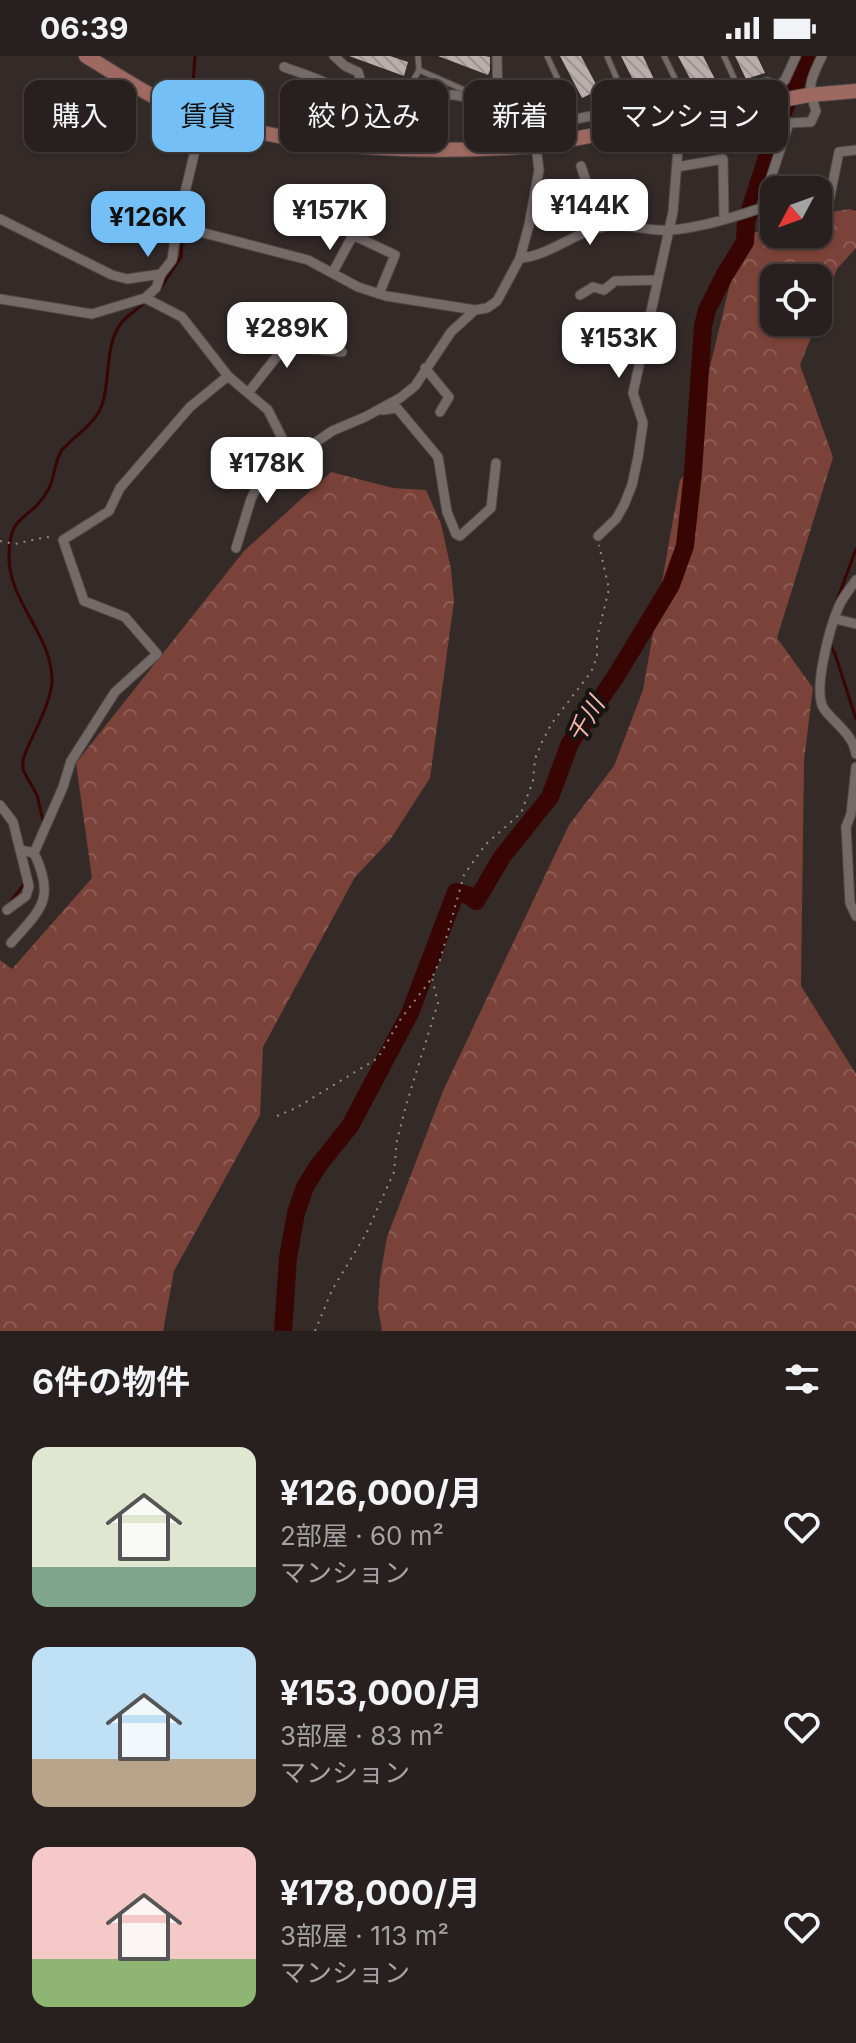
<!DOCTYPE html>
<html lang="ja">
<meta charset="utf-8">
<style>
:root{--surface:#27201f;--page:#2f2828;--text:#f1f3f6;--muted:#a4a3a4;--line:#433e3d;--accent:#74c0f6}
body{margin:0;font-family:Inter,"Noto Sans JP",sans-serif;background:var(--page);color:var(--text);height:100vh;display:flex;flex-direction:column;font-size:30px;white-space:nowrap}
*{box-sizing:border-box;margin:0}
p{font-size:26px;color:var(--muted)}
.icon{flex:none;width:44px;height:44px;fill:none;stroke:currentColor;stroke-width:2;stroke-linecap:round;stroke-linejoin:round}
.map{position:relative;height:1275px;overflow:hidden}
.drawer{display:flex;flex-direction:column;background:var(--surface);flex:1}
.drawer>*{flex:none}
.banner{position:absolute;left:24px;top:24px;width:808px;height:72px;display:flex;gap:16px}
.needle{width:52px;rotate:229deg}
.buttons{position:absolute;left:760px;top:120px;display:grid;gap:16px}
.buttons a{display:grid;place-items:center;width:72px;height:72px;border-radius:16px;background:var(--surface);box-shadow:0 2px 6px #0004,0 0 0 2px var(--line);font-size:40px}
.price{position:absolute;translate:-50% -68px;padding:0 18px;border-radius:16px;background:#fff;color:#222;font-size:26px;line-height:52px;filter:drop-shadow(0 2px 4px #0008)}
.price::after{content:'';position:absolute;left:50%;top:48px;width:24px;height:18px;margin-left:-12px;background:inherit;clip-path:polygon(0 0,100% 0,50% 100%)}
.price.on{background:var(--accent);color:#111}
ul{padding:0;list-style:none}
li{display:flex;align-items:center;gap:24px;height:200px;padding:0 32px}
li span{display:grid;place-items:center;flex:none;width:224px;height:160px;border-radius:16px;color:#555}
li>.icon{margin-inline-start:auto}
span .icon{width:96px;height:96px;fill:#fffc;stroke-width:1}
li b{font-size:34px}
h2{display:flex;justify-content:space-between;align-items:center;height:96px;padding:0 32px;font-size:34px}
.tag{padding:0 28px;border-radius:16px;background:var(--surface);box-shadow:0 2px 6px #0004,0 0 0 2px var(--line);font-size:28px;line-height:72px}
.tag.on{background:var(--accent);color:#111}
.status{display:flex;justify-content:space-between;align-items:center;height:56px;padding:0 40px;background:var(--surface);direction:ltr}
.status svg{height:22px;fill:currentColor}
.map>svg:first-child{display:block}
.forest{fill:url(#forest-crowns)}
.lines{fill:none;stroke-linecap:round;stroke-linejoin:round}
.stream{stroke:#390502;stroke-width:3}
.river{stroke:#390502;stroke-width:18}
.building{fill:url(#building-back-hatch)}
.service-casing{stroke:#504847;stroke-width:7}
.minor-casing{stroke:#504847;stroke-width:11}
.primary-casing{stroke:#504847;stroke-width:16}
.path{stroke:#928a89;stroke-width:2;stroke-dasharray:2 6;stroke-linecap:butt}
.service{stroke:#746a68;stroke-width:5}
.minor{stroke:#746a68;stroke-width:9}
.primary{stroke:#9e6960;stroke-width:14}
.labels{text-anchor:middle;stroke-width:8;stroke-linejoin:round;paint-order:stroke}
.water-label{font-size:24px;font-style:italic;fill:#f8b7ab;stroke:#181414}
</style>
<div class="status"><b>06:39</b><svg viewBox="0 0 49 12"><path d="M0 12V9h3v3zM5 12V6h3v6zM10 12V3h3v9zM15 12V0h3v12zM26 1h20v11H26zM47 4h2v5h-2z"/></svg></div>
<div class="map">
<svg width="856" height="1275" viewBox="0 0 856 1275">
<defs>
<pattern id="forest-crowns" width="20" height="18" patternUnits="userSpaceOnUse" patternTransform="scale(2)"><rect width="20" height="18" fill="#7a4238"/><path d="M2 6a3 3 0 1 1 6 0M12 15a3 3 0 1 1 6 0" fill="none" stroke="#8d5d54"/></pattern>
<pattern id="building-back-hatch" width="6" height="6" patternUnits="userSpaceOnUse" patternTransform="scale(2)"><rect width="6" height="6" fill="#b9aeac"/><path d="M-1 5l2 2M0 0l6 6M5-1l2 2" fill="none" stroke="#9c9392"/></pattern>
</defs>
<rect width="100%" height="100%" fill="#342b29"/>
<path class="forest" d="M849,153l7,2v37l-19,21 -19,49v-40h-44v44h43l-17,43 33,92 -56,181 36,50 -9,72 -3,226 55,88v257h-474l-4,-24 2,-29 7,-41 56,-146 126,-266 45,-59 29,-76 37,-210 17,-19 11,-86 33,-137 33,-13v9h44v-20z
M331,416l62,16 33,2 15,34 10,45 3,32 -24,177 -40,62 -35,37 -92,170 -3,68 -86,156 -11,60h-163v-371l12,9 80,-91 -16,-115 168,-212z"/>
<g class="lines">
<path class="stream" d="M192,41l3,-41
M184,167l2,-16
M160,233l21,-32 2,-26
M836,547l20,-54
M830,588l5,10 21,65
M44,769l-7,-30 -14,-25v-11c8,-23 29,-56 29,-79 0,-44 -41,-76 -43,-120 -1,-50 20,-36 39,-70 7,-12 6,-29 14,-40 12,-14 29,-23 38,-40 12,-27 3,-65 22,-88 6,-7 16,-13 23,-20
M9,848l15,-20"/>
<path class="river" d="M283,1275l5,-73 8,-45 9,-26 13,-21 32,-40 60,-113 46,-121 12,3 8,6 26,-44 48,-60 20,-54 46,-67 55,-91 14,-39 8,-74 10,-146 4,-16 17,-34 21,-34 1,-20 33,-101 29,-65"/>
</g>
<path class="building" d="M349,0h41l18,6 -4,14z
M438,0h47l5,1v13l-2,5z
M560,0h21l18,34 -17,8z
M621,0h22l16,34 -17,8z
M678,0h25l12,23 -20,9z
M735,0h22l8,17 -19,6z"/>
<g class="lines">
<g class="service-casing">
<path id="service" d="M418,0l1,14 59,26
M547,0l29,62
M607,0l22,51
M664,0l20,41
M724,0l14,31
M406,38l13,-24"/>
</g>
<g class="minor-casing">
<path id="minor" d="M334,0l11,10 13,6 4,13 11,8 82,2 66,14 21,-4 23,16 203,-39 10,4
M497,0l1,49
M284,11c15,6 64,19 64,37 0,13 -10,30 -15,42
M776,45l2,-15 7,-6 11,-24
M581,110l20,62
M677,111l46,-8 1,60
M624,138v32
M818,148l11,-3 10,-49 17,-2
M0,163l112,56 15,4 34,-5 11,-14 5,-34 26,-109
M177,170l131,34 50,27 28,9 89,14
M520,202c30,-2 55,-27 87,-32 21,-3 42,6 63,4 30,-2 62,-12 91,-22l28,-85 22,-1 5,-11c-9,-27 -6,-30 6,-55
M333,216l20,-37 42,20 -16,39
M580,239l13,-8 11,3 11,-9 43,-1
M145,242l37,19 46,59 40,34 24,48
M0,243l92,15 53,-16 11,-10 5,-14
M285,290l57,6
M425,312l24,29 -9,15
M248,337l52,-66
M383,354l14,-2 41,49 9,55 9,22 4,2 31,-28 5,-45
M598,480l18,-17 8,-14 8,-20 6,-28 5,-34 -10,-30 40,-181 6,-76 -2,-15
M236,492l15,-49 9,-18 72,-50 33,-14 35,-19 15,-12 36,-54 24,-22 12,-2 10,-7 23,-43 9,-33 10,-55 -3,-24
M856,524c-6,9 -13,17 -17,26 -9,21 -27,85 -15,103 12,16 29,25 32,45
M836,563l20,5
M856,711l-5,47 -5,13 4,76 6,13
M0,749l13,17 16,64 -3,10 -19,14
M21,794l13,3 29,-66 8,-26 44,-69 42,-38 -32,-37 -41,-16 -21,-61 46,-29 11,-23 70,-81 38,-31
M11,887c30,-34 45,-44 23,-90"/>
</g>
<g class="primary-casing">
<path id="primary" d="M86,0c33,20 76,49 112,60 109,35 226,38 338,30l273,-51 47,-4"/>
</g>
<path class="path" d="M0,485l15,3 31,-7 8,1
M277,1060l19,-8 82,-50 22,-38 32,-42 8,-18 24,-85 21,-30 36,-32 12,-32 2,-22 7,-17 10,-19 39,-51 6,-15v-19l12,-49 -10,-44
M315,1275l17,-41 34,-56 28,-62 3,-32 10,-38 31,-99 -6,-25"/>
<use href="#service" class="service"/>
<use href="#minor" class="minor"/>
<use href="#primary" class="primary"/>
</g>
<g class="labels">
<g class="water-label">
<text transform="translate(586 664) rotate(-59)" y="8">千川</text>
</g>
</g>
</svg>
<div class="buttons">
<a><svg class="needle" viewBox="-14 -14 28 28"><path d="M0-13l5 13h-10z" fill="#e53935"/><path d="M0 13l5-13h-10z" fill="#a4a3a4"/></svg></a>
<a><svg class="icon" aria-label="locate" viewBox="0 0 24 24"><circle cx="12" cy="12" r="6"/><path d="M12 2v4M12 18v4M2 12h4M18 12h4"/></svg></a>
</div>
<b class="price" style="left:590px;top:191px">¥144K</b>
<b class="price" style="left:330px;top:196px">¥157K</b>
<b class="price on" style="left:148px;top:203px">¥126K</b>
<b class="price" style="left:287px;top:314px">¥289K</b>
<b class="price" style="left:619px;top:324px">¥153K</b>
<b class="price" style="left:267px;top:449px">¥178K</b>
<div class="banner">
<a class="tag">購入</a>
<a class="tag on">賃貸</a>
<a class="tag">絞り込み</a>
<a class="tag">新着</a>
<a class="tag">マンション</a>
</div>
</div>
<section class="drawer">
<h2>6件の物件<svg class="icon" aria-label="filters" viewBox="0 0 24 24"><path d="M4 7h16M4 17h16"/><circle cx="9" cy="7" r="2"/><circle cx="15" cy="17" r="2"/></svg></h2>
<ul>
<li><span style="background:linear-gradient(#dfe7d0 75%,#7fa58c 0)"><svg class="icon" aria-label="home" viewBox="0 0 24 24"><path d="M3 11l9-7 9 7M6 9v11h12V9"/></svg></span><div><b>¥126,000/月</b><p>2部屋 · 60 m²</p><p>マンション</p></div><svg class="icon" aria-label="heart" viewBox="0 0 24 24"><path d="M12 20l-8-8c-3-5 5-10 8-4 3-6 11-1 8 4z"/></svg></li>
<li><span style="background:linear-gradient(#bfe0f5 70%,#b9a48a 0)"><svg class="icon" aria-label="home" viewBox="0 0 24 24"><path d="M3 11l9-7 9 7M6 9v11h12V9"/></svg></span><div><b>¥153,000/月</b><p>3部屋 · 83 m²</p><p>マンション</p></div><svg class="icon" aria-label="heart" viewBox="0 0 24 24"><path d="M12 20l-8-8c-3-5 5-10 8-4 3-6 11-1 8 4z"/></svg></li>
<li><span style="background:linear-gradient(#f6c9c9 70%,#8fb573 0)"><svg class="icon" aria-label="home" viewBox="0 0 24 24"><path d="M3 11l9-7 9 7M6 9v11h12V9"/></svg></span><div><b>¥178,000/月</b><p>3部屋 · 113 m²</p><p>マンション</p></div><svg class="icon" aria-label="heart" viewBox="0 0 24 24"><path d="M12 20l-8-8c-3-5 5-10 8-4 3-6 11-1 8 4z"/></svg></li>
</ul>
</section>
